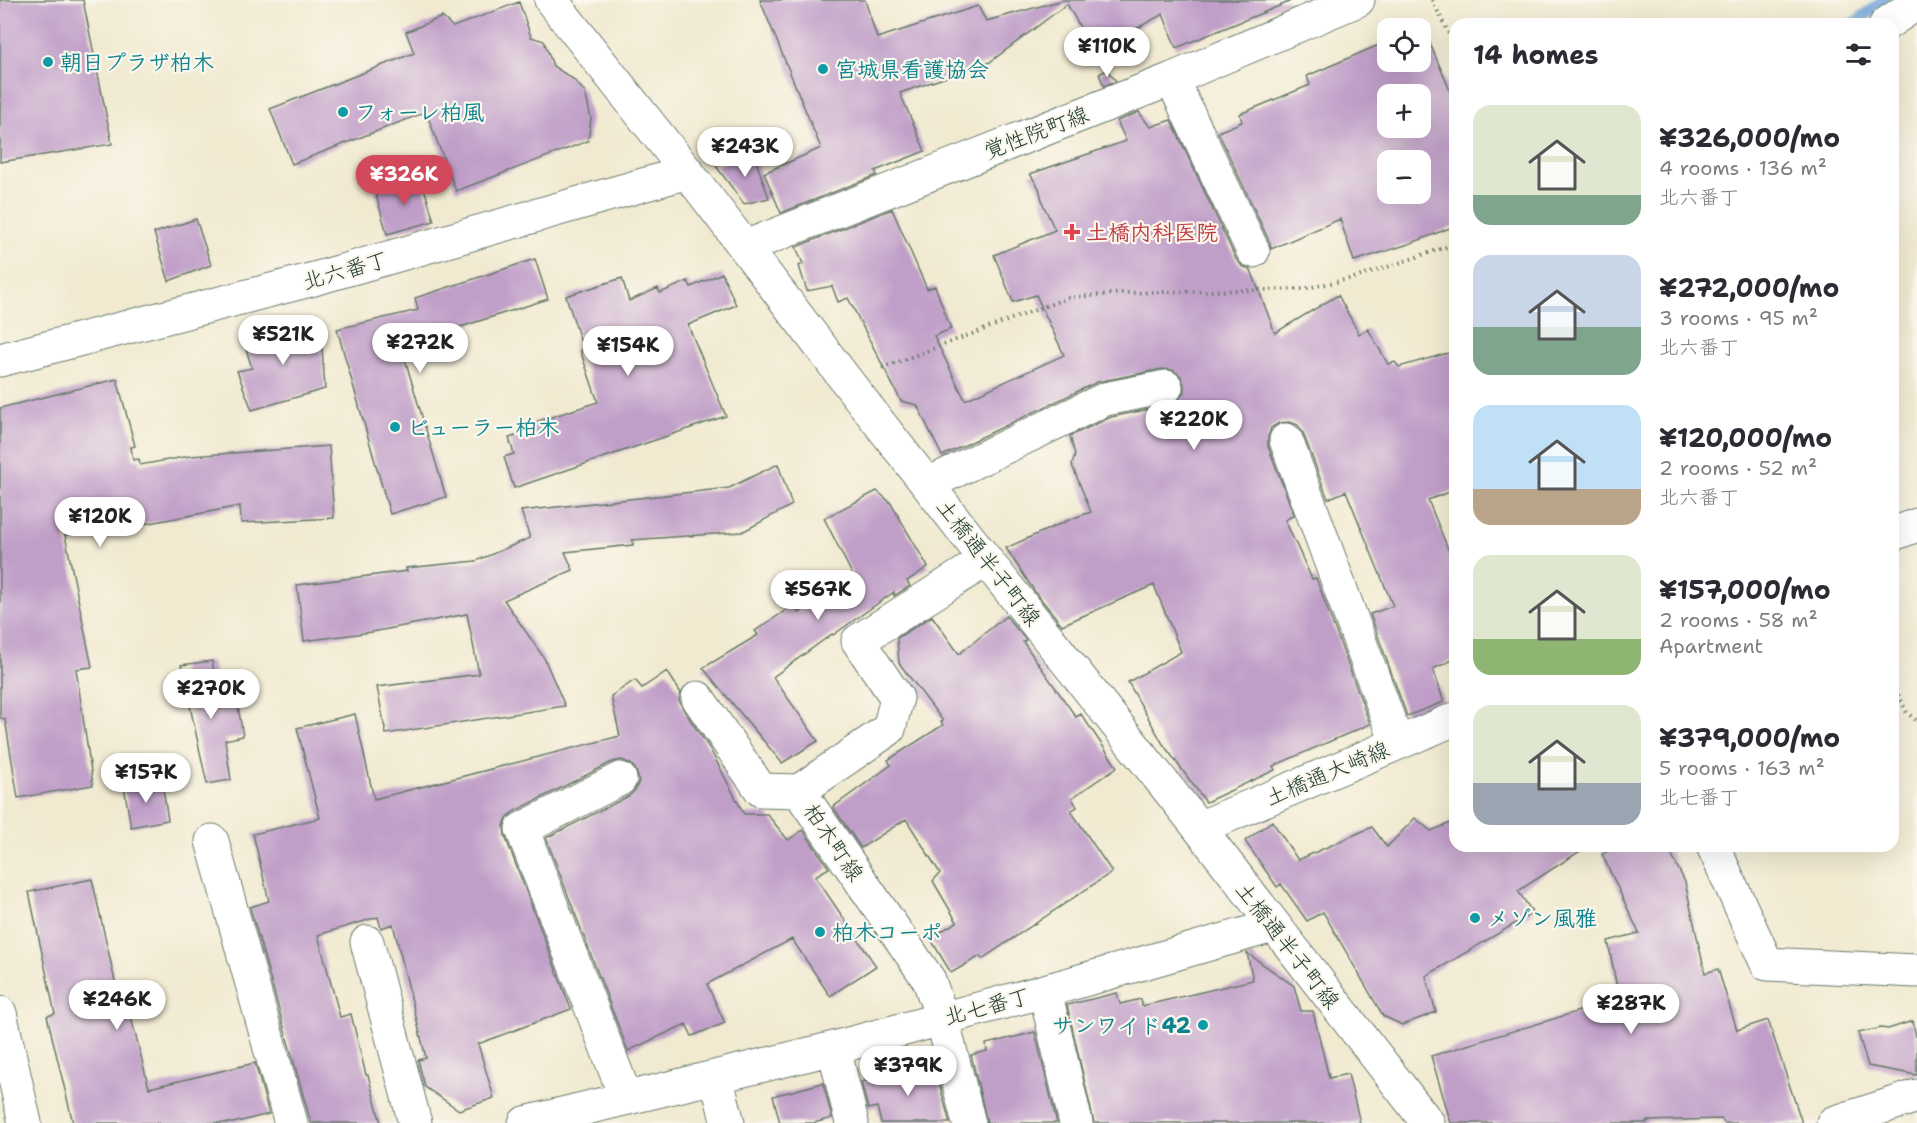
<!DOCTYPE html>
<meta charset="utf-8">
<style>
:root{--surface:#fff;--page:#f7f7f7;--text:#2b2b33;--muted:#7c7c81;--accent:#d1495b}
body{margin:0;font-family:"Shantell Sans","Klee One",sans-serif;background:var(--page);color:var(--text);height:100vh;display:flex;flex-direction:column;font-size:22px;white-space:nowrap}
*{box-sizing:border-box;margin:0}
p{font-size:20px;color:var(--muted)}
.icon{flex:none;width:33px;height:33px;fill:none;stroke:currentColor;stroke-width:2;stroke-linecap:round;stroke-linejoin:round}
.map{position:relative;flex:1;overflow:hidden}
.drawer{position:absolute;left:1449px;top:18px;width:450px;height:834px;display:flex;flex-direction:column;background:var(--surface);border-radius:18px;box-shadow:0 6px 24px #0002}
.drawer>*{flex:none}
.fabs{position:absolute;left:1377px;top:18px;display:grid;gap:12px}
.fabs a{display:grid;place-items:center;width:54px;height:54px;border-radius:12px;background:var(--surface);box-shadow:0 6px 24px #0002;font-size:30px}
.price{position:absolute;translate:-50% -51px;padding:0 14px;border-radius:21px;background:#fff;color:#222;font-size:20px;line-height:39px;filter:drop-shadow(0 2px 3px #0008)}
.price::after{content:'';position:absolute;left:50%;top:36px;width:18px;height:14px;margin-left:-9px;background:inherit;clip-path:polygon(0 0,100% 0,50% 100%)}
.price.current{background:var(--accent);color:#fff}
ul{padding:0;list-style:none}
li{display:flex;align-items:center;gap:18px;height:150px;padding:0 24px}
li span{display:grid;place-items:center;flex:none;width:168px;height:120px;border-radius:18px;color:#555}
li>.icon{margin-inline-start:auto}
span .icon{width:72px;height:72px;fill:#fffc;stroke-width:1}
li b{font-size:26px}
h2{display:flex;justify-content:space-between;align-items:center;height:72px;padding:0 24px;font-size:26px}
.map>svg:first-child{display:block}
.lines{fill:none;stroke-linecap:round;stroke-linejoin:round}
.stream{stroke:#6aa0d7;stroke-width:12}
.building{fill:#bf9ec8;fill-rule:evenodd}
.minor-casing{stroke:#687a6b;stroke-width:35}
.path{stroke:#687a6b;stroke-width:4;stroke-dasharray:1.5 4.5;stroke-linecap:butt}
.minor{stroke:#fff;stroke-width:33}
.culture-dot{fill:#0f9aa8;stroke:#fbf7ec;stroke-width:2}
.health-dot{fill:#e0444e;stroke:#fbf7ec;stroke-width:2}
.labels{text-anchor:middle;stroke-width:4.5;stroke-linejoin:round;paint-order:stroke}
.culture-label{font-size:22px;font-weight:bold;fill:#0d838f;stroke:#fbf7ec;text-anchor:start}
.street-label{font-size:22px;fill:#1f3d34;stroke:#fbf7ec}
.health-label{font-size:22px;font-weight:bold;fill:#be3a42;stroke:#fbf7ec;text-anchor:start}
</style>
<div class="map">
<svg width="1917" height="1123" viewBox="0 0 1917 1123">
<rect width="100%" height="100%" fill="#fbf7ec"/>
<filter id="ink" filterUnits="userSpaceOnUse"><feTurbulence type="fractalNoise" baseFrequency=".0167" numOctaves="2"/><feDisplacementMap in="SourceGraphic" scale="12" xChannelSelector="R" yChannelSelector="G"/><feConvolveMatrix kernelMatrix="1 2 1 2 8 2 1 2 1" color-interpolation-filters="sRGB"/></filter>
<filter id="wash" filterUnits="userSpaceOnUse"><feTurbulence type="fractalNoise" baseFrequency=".008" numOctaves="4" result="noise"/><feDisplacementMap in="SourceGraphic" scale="24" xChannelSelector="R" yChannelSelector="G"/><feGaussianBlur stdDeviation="1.35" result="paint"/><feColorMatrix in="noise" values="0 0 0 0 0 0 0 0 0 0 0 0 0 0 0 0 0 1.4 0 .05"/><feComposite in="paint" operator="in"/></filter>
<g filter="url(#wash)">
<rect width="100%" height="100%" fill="#f1ead1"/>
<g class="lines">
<path class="stream" d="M1853,24l32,-24"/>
</g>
<g id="blocks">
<path class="building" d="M0,0h83l29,144 -112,18z
M760,0h105l12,38 101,-32 8,15 77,-21h226v2l-113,46 -13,-34 -50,27 -6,-9 -19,9 -21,-37 -77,58 -90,31 25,58 -50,20 2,4 -96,38 -17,-40 57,-25z
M519,2l12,35 13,4 9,25 20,13 12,13 6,26 -3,23 -132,50 -30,-79 -134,52 -22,-55 144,-56 -8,-21 36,-15 11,10z
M1422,25l33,77v124l-46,18 -55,17 -14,-42 -69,30 -1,-6 -52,-111 24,-10 -2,-8 70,-29 -3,-9 81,-35v21h32v-34h-5zM1388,94h32v34h-32zM1388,160h32v34h-32z
M1107,70l9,11 -12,5 -5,-12z
M1139,112l11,15 21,-7 65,139 6,7 9,4 24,63 63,-38 21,39 9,-5 20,35 7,-2 4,5 56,-16v139l-27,10 27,66v93l-22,10 11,33 -37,14 -37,-102 23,-8 -47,-115 -18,8 -25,-66 -5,-8 -8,-3 -11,1 -8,5 -3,9v9l26,69 -9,5 27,59 4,-1 54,146 -97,42 2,4 -69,32 -43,-58 -35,-62 53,-30 -27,-67 -92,40 -27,-33 -29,-44 65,-29 20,-7 -19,-47 3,-10 -5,-19 41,-19 59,-12 8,-4 6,-9v-8l-4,-9 -7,-5 -11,-1 -65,13 -155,74 -25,-51 -16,-4 -53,-103 -10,4 -6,-16 -25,5 -8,-25 4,-2 -7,-17 96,-38 35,80 8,-3 16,43 -17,7 31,64 99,-45 -28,-60 -23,7 -19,-47 61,-25 -12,-26 -4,-16 -9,-14 96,-33 -9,-20z
M752,150l17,48 -25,6 -28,-38z
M421,178l13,43 -47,13 -12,-43z
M196,219l15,46 -42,16 -15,-48z
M535,259l13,40 -147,47 45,151 -56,17 -53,-185 81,-19 -3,-12z
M722,273l14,32 -48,20 38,91 -212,72 -10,-31 10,-3 -5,-16 13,-4 -2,-7 78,-25 -18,-52 3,-1 -17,-53 56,-18 7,23 29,-13 2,5 28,-12 3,6z
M294,320l5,18 22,-5 4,56 -73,21 -15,-39 15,-3 -7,-22 13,-3 -4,-11z
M117,379l18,67 -4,1 2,13 6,-1 1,6 50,-9 139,-10 5,72 -93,5 -1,-17 -90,17 -85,12 27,132 -16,2 17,116 -75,13 -13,-79 -5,-1v-310z
M778,464l14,41 -50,27 -110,8 1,5 -68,7 8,18 -69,30 40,58 21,48 -179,28 -9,-47 102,-13 -12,-60 -95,18 -68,9 -7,-56 110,-14 -1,-3 70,-7 54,-23 -9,-27 208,-23z
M877,491l13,11 38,65 -21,14 3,5 -16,10v-4l-61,43 -1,-1 -59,43 45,64 -36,22 -79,-95 55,-33 -3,-4 39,-26 5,8 53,-39 -28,-56z
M932,616l27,38 47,-38 20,24 -3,2 53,75 5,-3 36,53 -45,31 5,9 -6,4 41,61 -130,87 -2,-3 -29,17 -21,-35 27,-16 -24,-41 7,-8 -34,-54 -45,29 -28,-41 58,-42 -3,-5 55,-35 -2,-3 2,-1 -44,-58 -2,-25z
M212,661l8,47 18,-2 5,30 -18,4 6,40 -24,4 -26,-119z
M667,671l14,22 -2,7 4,9 27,40 34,65h23l21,26 15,-10 26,38 -14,8 61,90 -46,30 -38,-57 -85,45 18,39 -33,13 -6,-12 -58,27 -82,-213 83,-42 6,-6 4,-9 -3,-11 -5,-6 -9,-4 -10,2 -99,50 -6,6 -3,8 1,10 66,173 -93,35 16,54 -35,12 -34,-23 -7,-27 8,-2 -33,-134 -12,4 -3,-11 -60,18 22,82 11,-3 15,61h2l13,48h-70l-61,-216 19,-6 -16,-67 67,-16 -23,-90 58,-14 19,85 246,-63 -9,-40 24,-16 7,8z
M162,782l6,38 -37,7 -7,-40z
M1415,818l16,13 24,-10v25h133l-70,45 15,22 -107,63 10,36 -34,13 -19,-9 -60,-104 -16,9 -26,-37 -4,3 -32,-46 27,-20 26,39 74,-33 15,20z
M1619,846h48l18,36 20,91 13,-4 19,61 31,-10 34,103h-78l-2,-4 -76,2 1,2h-196l-20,-67 188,-57 -11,-58 31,-8 -37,-79z
M92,879l27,120 7,-2 23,91 106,-25 14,51 -36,9h-160l-26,-107 8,-2 -26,-122z
M1247,953l47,33 7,25h12l16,67 19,-4 12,49h-266l-27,-118 50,-12 3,11 21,-5 1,7 111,-26z
M1913,1021l4,22v32l-49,-9 -10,-33 23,-5 7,1z
M1035,1032l22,91h-70l-16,-68 16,-4 -1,-7z
M934,1064l16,59h-69l-4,-16 -9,2 -7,-27z
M823,1083l9,35 -18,5h-34l-7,-27z"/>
</g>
</g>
<g filter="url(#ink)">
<use href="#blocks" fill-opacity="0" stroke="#687a6b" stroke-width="1.5"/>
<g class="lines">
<g class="minor-casing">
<path id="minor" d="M551,0l148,187 150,197 137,176 213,268 229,295
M1886,24l31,-21
M1172,79l81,172
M745,247l427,-168 186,-79
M0,360l314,-81 374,-107
M1286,440l111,303
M928,484l177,-85 61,-12
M1893,534l24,-9
M698,698l63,92 38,1
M620,779l-98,50 104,269
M1199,828l256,-109
M212,841l79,282
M1713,846l54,118 150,7
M367,942l48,181
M1045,991l31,132
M0,1013l25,110
M834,1048l18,75
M716,1077l12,46
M525,1123l309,-75 211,-57 228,-65
M969,1123l-27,-105 -13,-38 -130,-189 90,-62 8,-31 -39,-57 128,-81
M1833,1123l84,-27"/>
</g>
<path class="path" d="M1432,0l23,46
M882,368l185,-70 55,-5 181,-4 55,-12 97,-33
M1893,684l14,29 10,8"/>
<use href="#minor" class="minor"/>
</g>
</g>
<g class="culture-dot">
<circle cx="48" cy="62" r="6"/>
<circle cx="823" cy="69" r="6"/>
<circle cx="343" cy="112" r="6"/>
<circle cx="395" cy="427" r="6"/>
<circle cx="1475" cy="918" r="6"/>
<circle cx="820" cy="932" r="6"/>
<circle cx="1203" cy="1025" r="6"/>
</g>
<path class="health-dot" d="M1069 223h6v6h6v6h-6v6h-6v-6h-6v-6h6z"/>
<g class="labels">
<g class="culture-label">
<text x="60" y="70">朝日プラザ柏木</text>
<text x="835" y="77">宮城県看護協会</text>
<text x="355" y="120">フォーレ柏風</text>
<text x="407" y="435">ビューラー柏木</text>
<text x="1487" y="926">メゾン風雅</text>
<text x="832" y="940">柏木コーポ</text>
<text x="1191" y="1033" text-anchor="end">サンワイド42</text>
</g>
<g class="street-label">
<text transform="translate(1036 132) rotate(-21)" y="8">覚性院町線</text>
<text transform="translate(345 270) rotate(-16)" y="8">北六番丁</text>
<text transform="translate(989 562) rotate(52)" y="8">土橋通半子町線</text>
<text transform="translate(1327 773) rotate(-23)" y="8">土橋通大崎線</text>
<text transform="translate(834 842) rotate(56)" y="8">柏木町線</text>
<text transform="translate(1288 945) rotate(52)" y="8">土橋通半子町線</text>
<text transform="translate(987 1006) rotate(-15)" y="8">北七番丁</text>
</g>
<g class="health-label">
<text x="1086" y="240">土橋内科医院</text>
</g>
</g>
</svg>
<div class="fabs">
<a><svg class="icon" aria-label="locate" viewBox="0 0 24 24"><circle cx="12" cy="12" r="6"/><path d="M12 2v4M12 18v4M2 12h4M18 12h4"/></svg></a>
<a>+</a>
<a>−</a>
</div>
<b class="price" style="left:1107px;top:78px">¥110K</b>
<b class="price" style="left:745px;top:178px">¥243K</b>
<b class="price current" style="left:404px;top:206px">¥326K</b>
<b class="price" style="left:283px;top:366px">¥521K</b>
<b class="price" style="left:420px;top:374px">¥272K</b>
<b class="price" style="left:628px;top:377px">¥154K</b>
<b class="price" style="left:1194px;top:451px">¥220K</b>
<b class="price" style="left:100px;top:548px">¥120K</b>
<b class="price" style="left:818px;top:621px">¥567K</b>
<b class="price" style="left:211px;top:720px">¥270K</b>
<b class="price" style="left:146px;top:804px">¥157K</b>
<b class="price" style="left:117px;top:1031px">¥246K</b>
<b class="price" style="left:1631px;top:1035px">¥287K</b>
<b class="price" style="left:908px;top:1097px">¥379K</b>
<section class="drawer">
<h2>14 homes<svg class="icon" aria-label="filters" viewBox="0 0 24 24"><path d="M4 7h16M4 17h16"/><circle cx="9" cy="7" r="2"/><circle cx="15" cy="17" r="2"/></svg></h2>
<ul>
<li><span style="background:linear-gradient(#dfe7d0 75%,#7fa58c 0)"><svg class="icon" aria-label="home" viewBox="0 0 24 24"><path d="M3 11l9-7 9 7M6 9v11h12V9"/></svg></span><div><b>¥326,000/mo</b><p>4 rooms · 136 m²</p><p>北六番丁</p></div></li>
<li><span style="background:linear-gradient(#c9d6e8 60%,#7fa58c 0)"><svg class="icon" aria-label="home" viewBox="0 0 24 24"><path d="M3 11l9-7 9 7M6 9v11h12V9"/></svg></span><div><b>¥272,000/mo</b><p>3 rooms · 95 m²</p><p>北六番丁</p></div></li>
<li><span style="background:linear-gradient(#bfe0f5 70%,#b9a48a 0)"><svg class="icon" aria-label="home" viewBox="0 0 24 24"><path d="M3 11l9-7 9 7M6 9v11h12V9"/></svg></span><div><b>¥120,000/mo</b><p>2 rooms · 52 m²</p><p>北六番丁</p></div></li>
<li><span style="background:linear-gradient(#dfe7d0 70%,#8fb573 0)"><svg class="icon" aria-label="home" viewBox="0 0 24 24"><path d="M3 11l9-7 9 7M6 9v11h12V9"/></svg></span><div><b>¥157,000/mo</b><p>2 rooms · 58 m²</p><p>Apartment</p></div></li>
<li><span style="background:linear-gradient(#dfe7d0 65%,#9aa5b1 0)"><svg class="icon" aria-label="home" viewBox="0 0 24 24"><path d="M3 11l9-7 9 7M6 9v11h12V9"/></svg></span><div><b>¥379,000/mo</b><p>5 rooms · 163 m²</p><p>北七番丁</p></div></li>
</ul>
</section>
</div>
